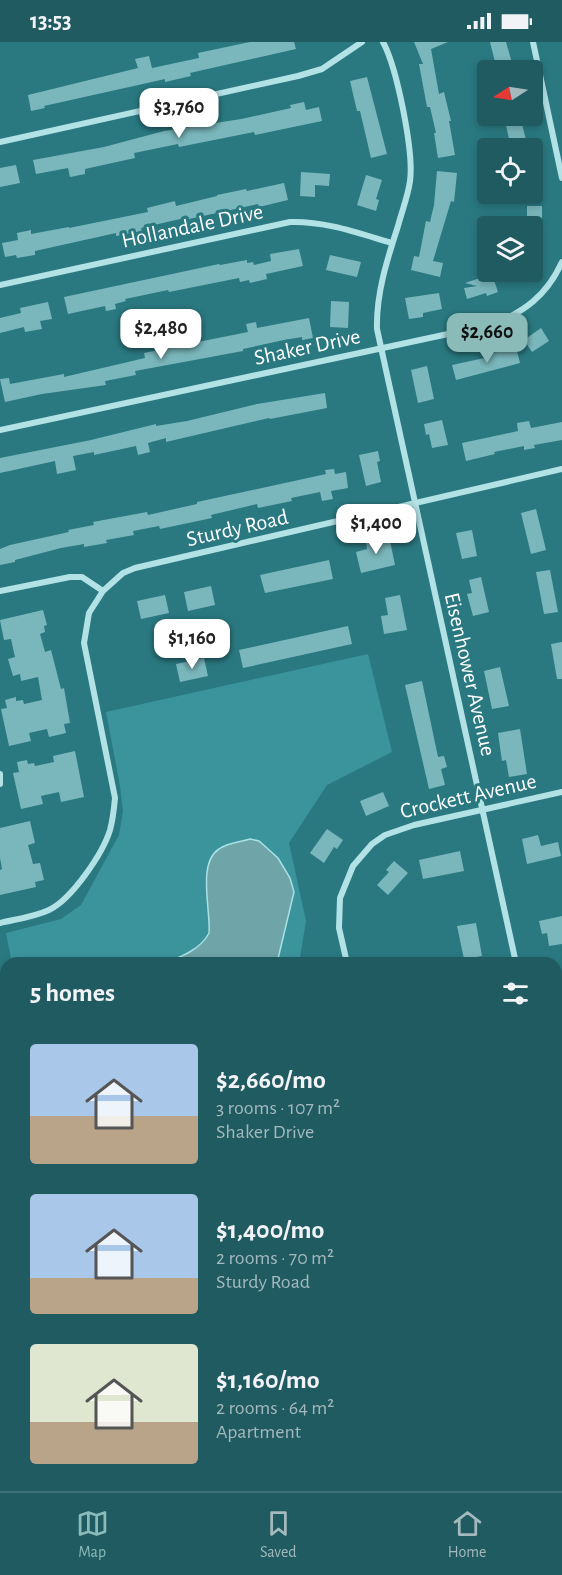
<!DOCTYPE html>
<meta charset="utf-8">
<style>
:root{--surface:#205b61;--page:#2d646a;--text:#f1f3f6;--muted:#a2b9bd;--line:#3d7076;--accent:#8bbbb9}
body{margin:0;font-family:"Alegreya Sans",sans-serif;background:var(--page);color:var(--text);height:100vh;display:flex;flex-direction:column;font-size:22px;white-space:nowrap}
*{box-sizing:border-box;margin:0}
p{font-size:20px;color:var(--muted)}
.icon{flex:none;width:33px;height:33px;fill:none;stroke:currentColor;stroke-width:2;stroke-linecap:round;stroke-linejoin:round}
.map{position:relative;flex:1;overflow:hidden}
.sheet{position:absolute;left:0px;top:915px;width:562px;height:534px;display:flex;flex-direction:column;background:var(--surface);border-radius:18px 18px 0 0;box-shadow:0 3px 9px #0003}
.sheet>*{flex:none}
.needle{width:39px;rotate:258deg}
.fabs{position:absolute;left:477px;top:18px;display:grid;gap:12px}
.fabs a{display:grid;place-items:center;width:66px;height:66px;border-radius:6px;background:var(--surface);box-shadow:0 3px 9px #0003;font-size:30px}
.price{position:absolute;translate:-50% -51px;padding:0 14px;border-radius:12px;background:#fff;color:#222;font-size:20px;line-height:39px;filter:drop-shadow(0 2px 3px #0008)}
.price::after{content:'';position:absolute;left:50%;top:36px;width:18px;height:14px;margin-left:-9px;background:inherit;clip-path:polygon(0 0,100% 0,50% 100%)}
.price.on{background:var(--accent);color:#111}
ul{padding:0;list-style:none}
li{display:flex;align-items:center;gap:18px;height:150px;padding:0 30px}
li span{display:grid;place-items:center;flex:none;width:168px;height:120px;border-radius:6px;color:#555}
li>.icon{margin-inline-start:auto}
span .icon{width:72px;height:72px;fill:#fffc;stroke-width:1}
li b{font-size:26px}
h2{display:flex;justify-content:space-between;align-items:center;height:72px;padding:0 30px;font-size:26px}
.status{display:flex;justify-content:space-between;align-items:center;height:42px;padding:0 30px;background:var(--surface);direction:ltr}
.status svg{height:16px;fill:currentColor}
.dock{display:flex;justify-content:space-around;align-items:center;height:84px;border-top:2px solid var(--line);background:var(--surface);font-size:16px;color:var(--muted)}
.dock a{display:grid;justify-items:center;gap:3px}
.dock .on{color:var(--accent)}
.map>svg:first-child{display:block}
.green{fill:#3b949c}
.water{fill:#6fa4a8;stroke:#a7e1e6;stroke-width:1.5}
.building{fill:#7ab7bc}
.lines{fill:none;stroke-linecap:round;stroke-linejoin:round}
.minor{stroke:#b2e1e6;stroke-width:6}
.labels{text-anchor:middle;stroke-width:6;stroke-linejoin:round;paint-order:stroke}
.street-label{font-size:22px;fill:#fff;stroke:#2a7981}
</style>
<div class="status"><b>13:53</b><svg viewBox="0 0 49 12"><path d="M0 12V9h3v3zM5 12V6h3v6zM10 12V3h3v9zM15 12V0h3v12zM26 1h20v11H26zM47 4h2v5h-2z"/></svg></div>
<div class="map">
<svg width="562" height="1449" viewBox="0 0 562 1449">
<rect width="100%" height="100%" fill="#2a7981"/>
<path class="green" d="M368,612l24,98 -65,33 -38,58 17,78 -7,42h-22l17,-71 -84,32c-2,23 -26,32 -45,39h-153l-6,-30 55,-14 20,-14 38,-70 4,-24 -3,-25 -14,-74z
M6,968v475h305l1,6h-312v-466z
M556,1154l6,28v57l-5,1z"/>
<path class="water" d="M250,797l9,2 19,17 12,20 4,14 -17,71h-112c16,-6 36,-14 44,-30 2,-23 -12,-70 10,-84 8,-6 22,-7 31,-10z
M562,1343v106h-75l2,-6h67l1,-99z"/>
<path class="building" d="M250,0h44l2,7 -106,24 1,3 -26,6v-3l-121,27 1,2 -14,3 -3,-16 110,-27 -3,-9 14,-3 3,12 47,-10 -1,-5z
M414,0h34l-17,7 8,45 5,-2 7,29h-2l6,34 -17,3 -4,-25h2l-6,-26h-3l-8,-43h4z
M490,0h16l8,28h-17z
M367,35l20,77 -16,4 -11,-47h-3l-7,-30z
M304,60l2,8 13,-3 3,14 -67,14 -1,-3 -75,15 -1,-3 -44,9 1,5 -50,11v5l-15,3 -2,-9 -32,6 -3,-14 71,-13 60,-16 77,-12 50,-11 -1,-3z
M504,74h16l8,32h-17z
M16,123l4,18 -20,4v-19z
M437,129l20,2 -3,29 -3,-1 -18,60 10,2 -3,14 -29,-7 3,-14 5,1 7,-36 4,1 4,-17z
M301,130l29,2 -1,12 -14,-1v12l-15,-1z
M366,133l16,5 -6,19 3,1 -3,11 -19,-6z
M284,141l4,17 -29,7 -1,-3 -69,15v-2l-48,11 1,3 -26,5v-3l-81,18v4l-18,3 -1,-3 -11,2 -3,-14 16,-3 -1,-7 14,-3v4l38,-7v1l79,-16 -1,-4 28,-7 1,5 41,-10v-1l29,-6 1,2z
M527,164h15v36h-10v-16h-5z
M299,207l4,17 -37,8 1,5 -17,4 -1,-3 -9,2 -1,-4 -70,14 -1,-2 -43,9 1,2 -11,3 1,5 -10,2 -1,-5 -37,8 -4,-17 155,-33 1,1 27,-5v3l6,-1 1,3 17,-4 -1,-7z
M330,213l31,7 -4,15 -31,-7z
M492,232l6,18 -11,4 -1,-3 -19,6 -3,-11 13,-2 -12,-3z
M439,251l3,16 -19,4v4l-14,2 -4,-21z
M331,259l18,1 -1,26 -18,-1z
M48,260l4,17 -12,2 2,8 -17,3 -1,-5 -24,6v-15l21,-5 -1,-5z
M309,276l4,20 -11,2v-3l-18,3 -41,9v2l-108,20 1,4 -31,6 1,4 -64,9 -37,8 -5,-23 9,-1 1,6 54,-10v3l81,-19 -1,-5 14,-3v-3l10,-2v3l80,-16 -2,-8 10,-2 1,6z
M541,286l8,13 -17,11 -8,-12z
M516,305l4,16 -64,17 -4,-15 37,-8 -1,-3z
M427,324l7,33 -16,4 -7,-33z
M325,351l2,15 -57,11 -1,-1 -103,24v-4l-18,5 2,9 -12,3 -2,-9 -42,9v-3l-21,4 3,14 -19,4 -2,-13 -55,12v-15l91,-18 65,-16v2l31,-5 70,-17z
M442,378l6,25 -16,3 -3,-14 -3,1 -2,-11z
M529,379l2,7 31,-6v18l-28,5 1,3 -11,2v-4l-30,6 1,2 -29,7 -4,-18 56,-12 -1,-8z
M378,409l2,10 -3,1 4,20 -15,4 -7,-31z
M334,427l1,5 11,-2 2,16 -17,3 2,8 -11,2 -2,-9 -29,6 1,3 -34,7 -1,-4 -46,11 1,3 -52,11 -1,-3 -26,5 1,4 -28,5 1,3 -23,4v-3l-23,4 -46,12v2l-15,3v-16l10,-4 59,-13 -1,-2 26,-5 -1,-3 54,-10 1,3 49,-11v-2l120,-26 9,-2 -1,-4z
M536,467l10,41 -15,4 -10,-41z
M472,488l5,26 -15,3 -6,-26z
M389,494l6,29 -34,8 -5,-21 11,-3 -1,-7z
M329,518l4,19 -68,14 -5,-18z
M550,528l8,42 -14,2 -8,-42z
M481,535l8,35 -16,4 -6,-22 5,-1 -3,-13z
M211,544l4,19 -27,6 -4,-19z
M165,553l4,18 -28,6 -4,-18z
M400,553l7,35 -23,4 -3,-18 7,-1 -3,-17z
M43,568l4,15 -3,1 1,6 -5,2 5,18 6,-2 10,39 3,-1 6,35 -6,1 2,9 -17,4 -2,-8 -18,4 2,8 -22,5 -8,-37 6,-1 -2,-8 11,-3v4l7,-1 1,4 18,-4 -4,-23 -17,4 -1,-7 -7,2 -5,-17 7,-2 -4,-18 -7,1 -4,-20z
M348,584l4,18 -109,24 -4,-18z
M562,600v37h-5l-6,-35z
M204,616l4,18 -28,6 -4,-18z
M500,625l9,39 -17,3 -8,-38z
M422,639l16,76 6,-1 3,11 -6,2 4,16 -16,4 -24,-104z
M520,687l7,45 -18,3 -3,-17 -4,1 -4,-28z
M75,709l9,46 -23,5 -2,-10 -18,4 2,8 -22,5 -8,-36 6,-1 -2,-10 10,-2 1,4 6,-1 1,3 19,-4 -1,-6z
M383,750l6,14 -23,10 -6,-15z
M30,779l5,22 -7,2 5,19 7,-1 4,17 -9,2 1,5 -36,8v-25l2,-1 -2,-11v-30z
M327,787l16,11 -6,9 -3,-2 -10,16 -14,-10z
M538,793l3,11 17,-4 3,14 -34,8 -5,-25z
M460,809l4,20 -41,8 -4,-19z
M394,819l14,12 -20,22 -11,-10 12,-13 -3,-2z
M562,874v28l-13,2 -2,-13 -5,1 -3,-13z
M476,881l6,33 -18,3 -7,-33z"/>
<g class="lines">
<path class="minor" d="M383,0c14,26 31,110 27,139 -2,15 -8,30 -12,45 -11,34 -22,68 -21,103l139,634
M533,0l29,136
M0,100l298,-66 24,-7 40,-27
M0,243l290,-63c36,-1 68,11 102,21
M0,388l490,-105c34,-12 57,-30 72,-63
M0,549l70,-14h12l21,14 20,-18 12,-5 427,-99
M0,732v10
M0,881c17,-4 34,-6 49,-13 23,-11 54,-57 61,-80 3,-11 4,-21 5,-32l-31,-155 5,-30 14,-22
M347,921l-8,-35 1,-30 13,-32 19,-22 13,-9 29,-10 148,-33
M556,1106l6,28
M556,1288l6,-13
M456,1449l2,-6"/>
</g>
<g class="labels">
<g class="street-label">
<text transform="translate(192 183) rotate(-12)" y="8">Hollandale Drive</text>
<text transform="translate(307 304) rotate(-12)" y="8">Shaker Drive</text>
<text transform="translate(237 485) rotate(-13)" y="8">Sturdy Road</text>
<text transform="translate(471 632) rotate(77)" y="8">Eisenhower Avenue</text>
<text transform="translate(468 753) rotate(-13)" y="8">Crockett Avenue</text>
</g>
</g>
</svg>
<div class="fabs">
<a><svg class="needle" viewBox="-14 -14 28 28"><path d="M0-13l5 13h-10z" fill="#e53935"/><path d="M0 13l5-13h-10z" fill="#a2b9bd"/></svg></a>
<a><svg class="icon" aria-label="locate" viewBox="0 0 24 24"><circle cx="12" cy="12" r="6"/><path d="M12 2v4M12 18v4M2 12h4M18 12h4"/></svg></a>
<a><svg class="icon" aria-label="layers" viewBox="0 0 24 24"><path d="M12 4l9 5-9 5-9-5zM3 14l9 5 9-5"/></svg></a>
</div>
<b class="price" style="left:179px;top:97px">$3,760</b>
<b class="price" style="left:161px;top:318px">$2,480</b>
<b class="price on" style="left:487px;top:322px">$2,660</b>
<b class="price" style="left:376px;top:513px">$1,400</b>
<b class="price" style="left:192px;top:628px">$1,160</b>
<section class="sheet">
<h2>5 homes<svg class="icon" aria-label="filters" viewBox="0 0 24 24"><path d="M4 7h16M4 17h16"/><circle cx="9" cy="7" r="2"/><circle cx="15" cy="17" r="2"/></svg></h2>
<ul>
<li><span style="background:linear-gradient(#a9c7e8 60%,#b9a48a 0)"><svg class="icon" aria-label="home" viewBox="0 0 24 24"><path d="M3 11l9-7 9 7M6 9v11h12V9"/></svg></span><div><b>$2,660/mo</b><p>3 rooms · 107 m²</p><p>Shaker Drive</p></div></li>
<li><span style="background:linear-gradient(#a9c7e8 70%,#b9a48a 0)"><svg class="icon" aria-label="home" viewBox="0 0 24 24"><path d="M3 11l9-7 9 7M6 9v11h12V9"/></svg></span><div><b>$1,400/mo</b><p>2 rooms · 70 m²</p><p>Sturdy Road</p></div></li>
<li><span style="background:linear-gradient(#dfe7d0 65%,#b9a48a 0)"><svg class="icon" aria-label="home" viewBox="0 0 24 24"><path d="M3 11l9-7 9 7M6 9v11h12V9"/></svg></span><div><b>$1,160/mo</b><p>2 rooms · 64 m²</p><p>Apartment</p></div></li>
</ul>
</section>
</div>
<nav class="dock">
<a class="on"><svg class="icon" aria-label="map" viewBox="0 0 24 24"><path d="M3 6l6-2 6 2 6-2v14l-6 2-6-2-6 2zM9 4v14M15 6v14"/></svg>Map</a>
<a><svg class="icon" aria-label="saved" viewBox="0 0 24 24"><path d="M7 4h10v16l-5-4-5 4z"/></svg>Saved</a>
<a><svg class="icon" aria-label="home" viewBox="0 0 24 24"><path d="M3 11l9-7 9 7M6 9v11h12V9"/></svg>Home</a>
</nav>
